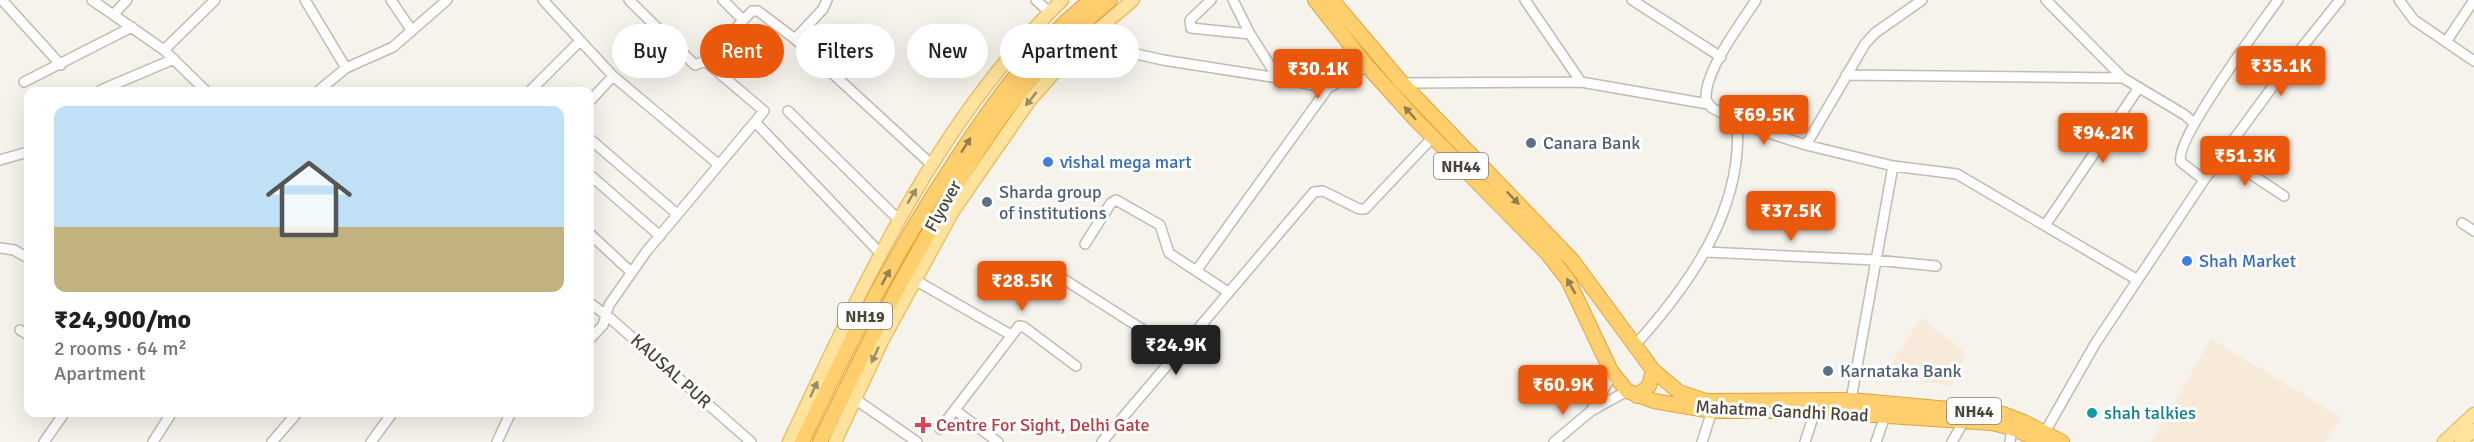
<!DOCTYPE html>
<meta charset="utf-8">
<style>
:root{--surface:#fff;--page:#f2f2f2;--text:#202124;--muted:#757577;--accent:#ea580c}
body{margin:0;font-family:Signika,sans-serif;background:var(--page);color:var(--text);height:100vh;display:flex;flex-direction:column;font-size:22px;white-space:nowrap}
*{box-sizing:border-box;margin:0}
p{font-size:20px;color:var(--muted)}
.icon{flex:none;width:33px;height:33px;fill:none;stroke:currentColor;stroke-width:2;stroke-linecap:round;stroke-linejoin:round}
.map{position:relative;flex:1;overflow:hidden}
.sheet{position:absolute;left:24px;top:87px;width:570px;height:330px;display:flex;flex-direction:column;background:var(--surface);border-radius:12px;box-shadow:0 6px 24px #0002}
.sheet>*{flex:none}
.hud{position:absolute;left:612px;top:24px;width:570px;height:54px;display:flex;gap:12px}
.price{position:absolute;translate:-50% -51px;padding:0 14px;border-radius:6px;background:var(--accent);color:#fff;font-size:20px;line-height:39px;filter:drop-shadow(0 2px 3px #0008)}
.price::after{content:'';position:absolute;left:50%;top:36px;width:18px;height:14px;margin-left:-9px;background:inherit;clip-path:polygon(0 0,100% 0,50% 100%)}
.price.current{background:#222;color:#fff}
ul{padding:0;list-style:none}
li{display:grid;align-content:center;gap:12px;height:318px;padding:0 30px}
li span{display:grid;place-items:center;height:186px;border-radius:12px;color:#555}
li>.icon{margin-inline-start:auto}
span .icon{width:108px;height:108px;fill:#fffc;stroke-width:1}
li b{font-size:26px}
.pill{padding:0 21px;border-radius:27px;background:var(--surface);box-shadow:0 6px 24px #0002;font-size:21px;line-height:54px}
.pill.current{background:var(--accent);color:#fff}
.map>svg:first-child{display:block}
.commercial{fill:#f7ead8}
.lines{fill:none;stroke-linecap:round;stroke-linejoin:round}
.minor-casing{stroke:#c2bbae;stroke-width:12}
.major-casing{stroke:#e6c16a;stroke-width:15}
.highway-casing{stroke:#e0a43c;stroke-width:16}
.minor{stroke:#fff;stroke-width:9}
.major{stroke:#ffe39c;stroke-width:12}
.highway{stroke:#ffcf6e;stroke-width:14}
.oneway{fill:#9c8c66}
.oneway2{fill:#937c4e}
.service-dot{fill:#5c6f8a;stroke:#fff;stroke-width:2}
.shop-dot{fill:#3f7fe0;stroke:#fff;stroke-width:2}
.culture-dot{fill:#0f9aa8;stroke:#fff;stroke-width:2}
.health-dot{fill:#e0444e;stroke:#fff;stroke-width:2}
.labels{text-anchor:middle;stroke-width:6;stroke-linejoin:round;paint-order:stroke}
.shield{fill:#fff;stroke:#817c74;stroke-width:1.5}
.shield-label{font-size:16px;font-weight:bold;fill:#4b4439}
.service-label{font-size:18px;fill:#4e5e75;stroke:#fff;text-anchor:start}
.shop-label{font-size:18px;fill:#366cbe;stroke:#fff;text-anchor:start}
.street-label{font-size:18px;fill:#4b4439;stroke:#fff}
.culture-label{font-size:18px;fill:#0d838f;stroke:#fff;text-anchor:start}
.health-label{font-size:18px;fill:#be3a42;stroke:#fff;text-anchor:start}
</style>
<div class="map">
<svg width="2474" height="442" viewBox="0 0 2474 442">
<rect width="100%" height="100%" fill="#f6f3ec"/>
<path class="commercial" d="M1921,318l45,35 -15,33 -46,-8 -14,-13z
M2211,339l130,78 -16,25h-174z"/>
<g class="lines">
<g class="minor-casing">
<path id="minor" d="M2,0l59,65
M92,0l72,50 43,42
M305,0l41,68
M391,0l21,31
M543,0l70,76 105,88
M629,0l66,65 10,-4 47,-50h6l37,28 136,125
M723,0l20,20
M1036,0l14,13
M1211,0l-21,20 1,8 59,6 -17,-34
M1525,0l56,82
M1632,0l89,57
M1756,0c-16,25 -52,71 -50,100l6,8 35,18 59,19 87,21 64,8 179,105
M2046,0l77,78 62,37 9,8
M2399,0l15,20 60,41
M114,14l13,-14
M1250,34l28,44 50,10 39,-22
M795,39l28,-30 4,-9
M1083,42l80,18 115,18
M2446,42l28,-42
M164,50l51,-50
M1846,75l277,3
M24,82l108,-55
M1402,83l179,-1 127,22
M101,90l73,-31
M317,92l29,-24 47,-21 54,-47
M529,92l51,-51
M590,101l23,-25
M788,111l110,108
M756,123l124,130
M590,139l87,75
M1806,145l59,-101 10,-11 47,-33
M2222,155l62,41
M0,160l28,-8
M590,175l70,61
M2204,180l91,-124 45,-56
M2462,223l12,8
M2046,224l92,-135
M590,234l41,38
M1085,244l26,-41 5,-3 44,25 9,28 59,39
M0,248l14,2 14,8
M1706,252l169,8 61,6
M1196,271l132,-183
M915,280l96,55
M1065,280l113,72
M590,303l20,15 141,124
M20,330l8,5
M590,339l13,-14 6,-20 37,-53 118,-141 -59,-50
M1636,344c55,-61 108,-136 101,-223
M855,399l62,43
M1851,400l42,-234
M955,410l43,32
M1591,411l22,-38
M940,429l79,-103 5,1 52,39
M2045,432l50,-88 109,-164 -23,-18c-8,-20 80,-138 97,-162
M44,442l21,-30
M153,442l19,-30
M272,442l26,-30
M371,442l22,-30
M497,442l14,-30
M1102,442l212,-250 9,-1 36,18h6l68,-72
M1554,442l37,-31 36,-20
M1702,442l10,-31
M1805,442l10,-31
M1876,442l9,-26
M1952,442l12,-21
M2010,442l2,-14"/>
</g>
<g class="major-casing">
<path id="major" d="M789,442c75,-158 146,-319 273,-442
M835,442l47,-101 71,-130 77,-111 44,-50 59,-50
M2444,442l30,-28
M2461,442l13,-12"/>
</g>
<g class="highway-casing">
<path id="highway" d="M1315,0l52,66 50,55 131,133 20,26 43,91 16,20 27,10 58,10h103l177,12 20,5 31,14
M1332,0l70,83 170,177 81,110 26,22 27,9 145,-1 152,14 21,8 38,20
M1637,396l12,-10 4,-16
M802,442c45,-96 94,-191 152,-279 39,-60 80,-118 137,-163
M820,442c34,-70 68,-139 107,-206 52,-93 100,-167 183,-236"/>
</g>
<use href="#minor" class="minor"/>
<use href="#major" class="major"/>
<use href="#highway" class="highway"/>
</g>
<defs><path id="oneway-solid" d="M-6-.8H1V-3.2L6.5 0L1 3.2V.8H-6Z" transform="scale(1.5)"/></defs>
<g class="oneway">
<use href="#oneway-solid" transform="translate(1031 99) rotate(129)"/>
<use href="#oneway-solid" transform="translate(912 196) rotate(-59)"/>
<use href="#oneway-solid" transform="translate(875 355) rotate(115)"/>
<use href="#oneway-solid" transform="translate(814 389) rotate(-65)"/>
</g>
<g class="oneway2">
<use href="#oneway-solid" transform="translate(1410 113) rotate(-132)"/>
<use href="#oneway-solid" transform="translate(966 145) rotate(-57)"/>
<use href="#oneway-solid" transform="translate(1513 198) rotate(46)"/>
<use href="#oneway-solid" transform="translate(886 277) rotate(-61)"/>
<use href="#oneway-solid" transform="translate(1571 286) rotate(-119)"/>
</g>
<g class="service-dot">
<circle cx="1531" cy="143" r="6"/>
<circle cx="987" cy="202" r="6"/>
<circle cx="1828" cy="371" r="6"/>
</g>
<g class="shop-dot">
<circle cx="1048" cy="162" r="6"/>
<circle cx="2187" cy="261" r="6"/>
</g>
<circle class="culture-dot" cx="2092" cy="413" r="6"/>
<path class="health-dot" d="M920 416h6v6h6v6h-6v6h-6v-6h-6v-6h6z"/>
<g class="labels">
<g class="shield">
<rect x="1434" y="153" width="54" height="26" rx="4.5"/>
<rect x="838" y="303" width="54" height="26" rx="4.5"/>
<rect x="1947" y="398" width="54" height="26" rx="4.5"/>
</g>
<g class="shield-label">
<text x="1461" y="172">NH44</text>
<text x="865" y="322">NH19</text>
<text x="1974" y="417">NH44</text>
</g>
<g class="service-label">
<text x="1543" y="149">Canara Bank</text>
<text x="999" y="198">Sharda group<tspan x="999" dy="21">of institutions</tspan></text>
<text x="1840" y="377">Karnataka Bank</text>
</g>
<g class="shop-label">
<text x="1060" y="168">vishal mega mart</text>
<text x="2199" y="267">Shah Market</text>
</g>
<g class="street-label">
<text transform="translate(943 206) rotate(-61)" y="6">Flyover</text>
<text transform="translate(671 371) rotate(42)" y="6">KAUSAL PUR</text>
<text transform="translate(1782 411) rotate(3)" y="6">Mahatma Gandhi Road</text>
</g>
<g class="culture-label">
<text x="2104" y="419">shah talkies</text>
</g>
<g class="health-label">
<text x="936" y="431">Centre For Sight, Delhi Gate</text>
</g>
</g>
</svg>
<b class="price" style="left:2281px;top:97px">₹35.1K</b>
<b class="price" style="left:1318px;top:100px">₹30.1K</b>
<b class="price" style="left:1764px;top:146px">₹69.5K</b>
<b class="price" style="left:2103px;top:164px">₹94.2K</b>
<b class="price" style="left:2245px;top:187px">₹51.3K</b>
<b class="price" style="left:1791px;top:242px">₹37.5K</b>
<b class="price" style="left:1022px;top:312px">₹28.5K</b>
<b class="price current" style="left:1176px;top:376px">₹24.9K</b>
<b class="price" style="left:1563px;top:416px">₹60.9K</b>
<div class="hud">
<a class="pill">Buy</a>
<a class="pill current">Rent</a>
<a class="pill">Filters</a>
<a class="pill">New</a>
<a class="pill">Apartment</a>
</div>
<section class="sheet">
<ul>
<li><span style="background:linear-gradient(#bfe0f5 65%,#c2b280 0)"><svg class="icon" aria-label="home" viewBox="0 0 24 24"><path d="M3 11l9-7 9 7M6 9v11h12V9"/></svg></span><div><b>₹24,900/mo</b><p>2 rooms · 64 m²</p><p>Apartment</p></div></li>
</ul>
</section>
</div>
